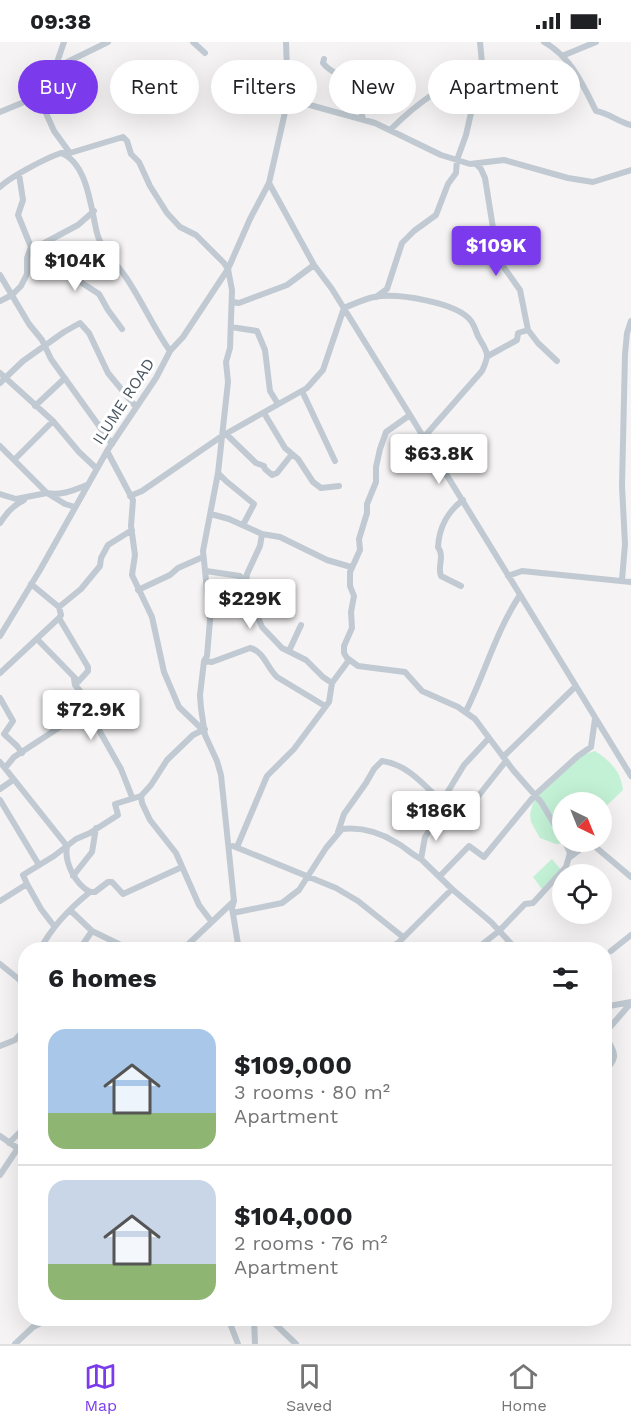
<!DOCTYPE html>
<meta charset="utf-8">
<style>
:root{--surface:#fff;--page:#f2f2f2;--text:#202124;--muted:#757577;--line:#e0e0e0;--accent:#7c3aed}
body{margin:0;font-family:"Work Sans",sans-serif;background:var(--page);color:var(--text);height:100vh;display:flex;flex-direction:column;font-size:22px;white-space:nowrap}
*{box-sizing:border-box;margin:0}
p{font-size:20px;color:var(--muted)}
.icon{flex:none;width:33px;height:33px;fill:none;stroke:currentColor;stroke-width:2;stroke-linecap:round;stroke-linejoin:round}
.map{position:relative;flex:1;overflow:hidden}
.side{position:absolute;left:18px;top:900px;width:594px;height:384px;display:flex;flex-direction:column;background:var(--surface);border-radius:24px;box-shadow:0 6px 24px #0002}
.side>*{flex:none}
.hud{position:absolute;left:18px;top:18px;width:596px;height:54px;display:flex;gap:12px}
.needle{width:39px;rotate:137deg}
.buttons{position:absolute;left:552px;top:750px;display:grid;gap:12px}
.buttons a{display:grid;place-items:center;width:60px;height:60px;border-radius:50%;background:var(--surface);box-shadow:0 6px 24px #0002;font-size:30px}
.price{position:absolute;translate:-50% -51px;padding:0 14px;border-radius:6px;background:#fff;color:#222;font-size:20px;line-height:39px;filter:drop-shadow(0 2px 3px #0008)}
.price::after{content:'';position:absolute;left:50%;top:36px;width:18px;height:14px;margin-left:-9px;background:inherit;clip-path:polygon(0 0,100% 0,50% 100%)}
.price.on{background:var(--accent);color:#fff}
ul{padding:0;list-style:none}
li{display:flex;align-items:center;gap:18px;height:150px;padding:0 30px}
li+li{border-top:2px solid var(--line)}
li span{display:grid;place-items:center;flex:none;width:168px;height:120px;border-radius:18px;color:#555}
li>.icon{margin-inline-start:auto}
span .icon{width:72px;height:72px;fill:#fffc;stroke-width:1}
li b{font-size:26px}
h2{display:flex;justify-content:space-between;align-items:center;height:72px;padding:0 30px;font-size:26px}
.pill{padding:0 21px;border-radius:27px;background:var(--surface);box-shadow:0 6px 24px #0002;font-size:21px;line-height:54px}
.pill.on{background:var(--accent);color:#fff}
.status{display:flex;justify-content:space-between;align-items:center;height:42px;padding:0 30px;background:var(--surface);direction:ltr}
.status svg{height:16px;fill:currentColor}
.menu{display:flex;justify-content:space-around;align-items:center;height:84px;border-top:2px solid var(--line);background:var(--surface);font-size:16px;color:var(--muted)}
.menu a{display:grid;justify-items:center;gap:3px}
.menu .on{color:var(--accent)}
.map>svg:first-child{display:block}
.green{fill:#c3f1d5}
.lines{fill:none;stroke-linecap:round;stroke-linejoin:round}
.minor{stroke:#c1cad2;stroke-width:6}
.labels{text-anchor:middle;stroke-width:6;stroke-linejoin:round;paint-order:stroke}
.street-label{font-size:16px;fill:#4a5661;stroke:#fff}
</style>
<div class="status"><b>09:38</b><svg viewBox="0 0 49 12"><path d="M0 12V9h3v3zM5 12V6h3v6zM10 12V3h3v9zM15 12V0h3v12zM26 1h20v11H26zM47 4h2v5h-2z"/></svg></div>
<div class="map">
<svg width="631" height="1302" viewBox="0 0 631 1302">
<rect width="100%" height="100%" fill="#f5f3f3"/>
<path class="green" d="M595,709c15,10 26,20 28,39l-21,20v-8h-40l2,41 -8,1 -16,-6 -9,-16 -1,-8 4,-14 48,-45z
M552,817l9,11 -19,19 -9,-12z"/>
<g class="lines">
<path class="minor" d="M64,0l-9,26 -13,25 -1,9 13,29 16,22
M193,0l12,11
M544,0c27,15 39,43 52,69 13,2 22,11 35,14
M562,14l34,-14
M324,17l-1,4c6,8 14,10 20,15 13,11 16,26 20,41
M55,26l53,-26
M288,57l87,24 66,32 29,9 34,-4 64,18 25,4 38,-12
M0,70l29,-12 12,-2
M390,88c26,-26 55,-48 90,-59
M61,111h9l53,-16 4,4 4,13 8,8 11,24 17,27 13,14 16,8 28,28 4,6 4,21 -2,58 -4,14 2,20 -10,91 -15,78 7,69 -3,36 -3,5 -4,34 1,13 4,27 12,26 4,14 13,126 -2,7 7,42
M476,122l5,5 4,9 13,81 22,31 8,40 10,13 19,18
M19,132l4,26 -5,15 13,32 11,8 11,20 12,-12 17,20 17,11 9,16 14,19
M269,141l45,82 18,24 78,126 221,361
M0,145c10,-10 46,-29 61,-34 27,10 30,57 36,80 4,16 19,30 28,43 16,23 28,51 45,75
M470,200l19,10 6,-6
M33,207l45,-24 16,-14
M0,233l29,49 13,16 9,19 61,85
M376,255l11,-8 15,-46 12,-12 22,-16 12,-31 8,-11 1,-13 9,-25 13,-57 3,-15 -2,-21
M0,259l12,-6 9,-9 6,-12v-16l4,-11
M233,260l6,1 48,-18 27,-20
M231,285l26,4 8,19 5,41 8,13
M488,314l29,-16 1,-7 10,-3
M0,331l53,48 26,31 17,16
M0,341l23,-22 41,-29 16,-9 9,10 19,40 28,34
M302,349l33,70
M35,364l30,-28
M264,371l21,35 13,11 15,23 8,6 18,-2
M410,373l-24,17 -6,17 -4,18v15l-9,22v9l-8,26 1,11 -10,22v14l4,10 -3,16 1,16 -8,18v7l3,5 11,8 47,6 17,19 36,16 17,12 38,51 28,32 21,35
M226,392l30,29 8,3 1,3 7,6 5,-2 15,-19
M0,404l47,47c14,3 27,-3 40,-8
M107,409l26,49 -2,26 4,29 -3,20 20,42 12,55 15,35 24,23 2,-1
M14,418l39,-39
M218,431l8,8 28,23 -11,21
M0,452l16,5 31,-6 18,11 10,3
M130,454l12,-5 80,-55 85,-48 16,-18 21,-62c10,-4 20,-9 30,-11 23,-4 83,5 97,24 4,5 5,12 8,17 9,15 11,16 3,33l-58,66
M211,472l18,5 33,15 18,3 47,23 24,7
M0,481c7,-10 12,-17 24,-23
M262,492l-2,12 -13,28 -1,7 4,16 12,30 20,21 24,12 17,17 9,6
M206,529l34,5 6,5
M508,534l14,-5 109,11
M622,538l3,-36 -3,-58 3,-132 2,-21 4,-12
M31,542l28,23 2,8 -2,3 29,49v4l-10,11 -4,-3 1,6 6,7 18,38 22,39 11,28
M461,544l-20,-10c-4,-10 4,-19 -3,-29 1,-19 10,-36 25,-47
M138,548l32,-15 8,-7 25,-11
M59,565l22,-18 19,-23 1,-8 7,-13 24,-15
M0,594l40,-66 67,-119 49,-73 14,-27 13,-14 45,-68 22,-50 19,-36 19,-84 -2,-57
M38,598l38,39
M289,609l12,-26
M204,619l8,1 38,-14c14,3 17,20 27,29l48,29
M0,631l59,-55
M0,656l13,23 -9,13 13,12 5,7
M466,669c19,-38 30,-80 54,-116
M489,696l-25,27 -20,33 -7,20 -12,19 -4,22 31,30 39,33 26,28
M503,715l73,-71
M0,720l67,84c-3,16 8,38 23,46 -20,16 -38,34 -50,58
M5,726l9,-11 75,-49
M0,747l13,-9
M141,754l1,7 8,17 26,33 23,52 12,16
M0,758l39,65
M468,767l38,-48
M338,790l6,-18 22,-31 8,-14 8,-8c25,3 42,24 60,41
M233,804l103,42 22,13 45,36
M237,805l30,-71 27,-27 35,-47 3,-19 17,-23
M570,815l16,-12 6,-1 39,33
M73,834l19,-24 4,-24
M440,834l29,-30 15,11 51,-62 43,-39 13,-9 4,-28
M27,842l14,25 13,17
M90,850h5l13,-10h4l11,12 59,-27
M0,859l27,-17 -4,-9 31,-19 22,-17 14,-6 28,-18 -3,-11 26,-8 10,-11 16,-25 26,-25 10,-5
M70,868l22,21 39,19
M233,871l49,-10 17,-13 27,-42 16,-19c19,-2 39,4 55,14 9,5 15,12 24,16
M382,905l10,-1 6,-3 54,-54
M79,908l13,-19
M182,908l52,-49
M475,908l24,-19 26,-27 8,-1 33,-36 4,-14 -5,-11
M611,909l20,-16
M0,922l26,21
M604,965l27,-5
M604,992l27,-31
M0,1004l15,-6 11,-12
M604,1030c18,-18 8,-20 1,-38
M0,1094l26,18
M9,1101l17,-17
M0,1133l18,-27
M228,1276l10,26
M254,1276l1,26
M269,1276l27,26
M15,1302l18,-17 18,-9"/>
</g>
<g class="labels">
<g class="street-label">
<text transform="translate(123 359) rotate(-57)" y="6">ILUME ROAD</text>
</g>
</g>
</svg>
<div class="buttons">
<a><svg class="needle" viewBox="-14 -14 28 28"><path d="M0-13l5 13h-10z" fill="#e53935"/><path d="M0 13l5-13h-10z" fill="#757577"/></svg></a>
<a><svg class="icon" aria-label="locate" viewBox="0 0 24 24"><circle cx="12" cy="12" r="6"/><path d="M12 2v4M12 18v4M2 12h4M18 12h4"/></svg></a>
</div>
<b class="price on" style="left:496px;top:235px">$109K</b>
<b class="price" style="left:75px;top:250px">$104K</b>
<b class="price" style="left:439px;top:443px">$63.8K</b>
<b class="price" style="left:250px;top:588px">$229K</b>
<b class="price" style="left:91px;top:699px">$72.9K</b>
<b class="price" style="left:436px;top:800px">$186K</b>
<div class="hud">
<a class="pill on">Buy</a>
<a class="pill">Rent</a>
<a class="pill">Filters</a>
<a class="pill">New</a>
<a class="pill">Apartment</a>
</div>
<section class="side">
<h2>6 homes<svg class="icon" aria-label="filters" viewBox="0 0 24 24"><path d="M4 7h16M4 17h16"/><circle cx="9" cy="7" r="2"/><circle cx="15" cy="17" r="2"/></svg></h2>
<ul>
<li><span style="background:linear-gradient(#a9c7e8 70%,#8fb573 0)"><svg class="icon" aria-label="home" viewBox="0 0 24 24"><path d="M3 11l9-7 9 7M6 9v11h12V9"/></svg></span><div><b>$109,000</b><p>3 rooms · 80 m²</p><p>Apartment</p></div></li>
<li><span style="background:linear-gradient(#c9d6e8 70%,#8fb573 0)"><svg class="icon" aria-label="home" viewBox="0 0 24 24"><path d="M3 11l9-7 9 7M6 9v11h12V9"/></svg></span><div><b>$104,000</b><p>2 rooms · 76 m²</p><p>Apartment</p></div></li>
</ul>
</section>
</div>
<nav class="menu">
<a class="on"><svg class="icon" aria-label="map" viewBox="0 0 24 24"><path d="M3 6l6-2 6 2 6-2v14l-6 2-6-2-6 2zM9 4v14M15 6v14"/></svg>Map</a>
<a><svg class="icon" aria-label="saved" viewBox="0 0 24 24"><path d="M7 4h10v16l-5-4-5 4z"/></svg>Saved</a>
<a><svg class="icon" aria-label="home" viewBox="0 0 24 24"><path d="M3 11l9-7 9 7M6 9v11h12V9"/></svg>Home</a>
</nav>
